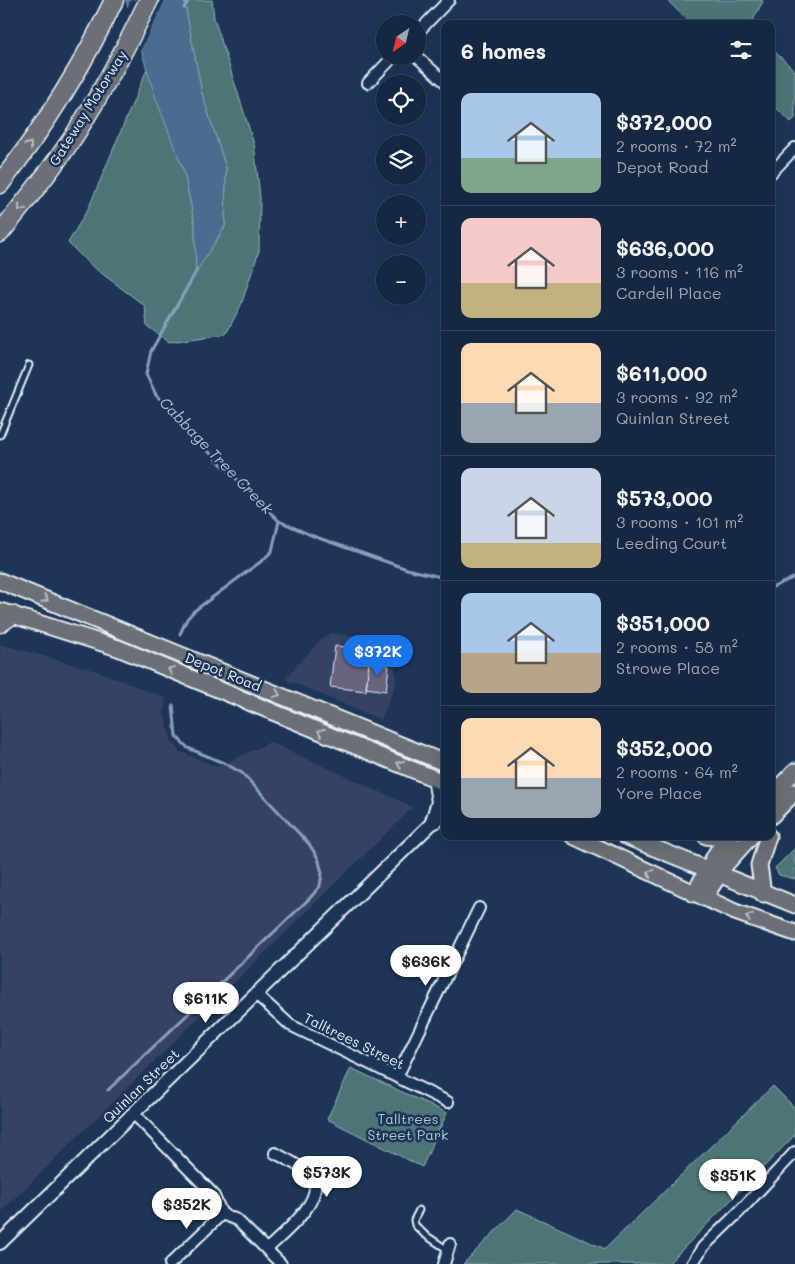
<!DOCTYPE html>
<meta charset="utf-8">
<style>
:root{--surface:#162841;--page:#23344c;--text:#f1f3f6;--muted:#9ea6b1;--line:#35445a;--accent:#1a73e8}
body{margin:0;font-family:Mali,sans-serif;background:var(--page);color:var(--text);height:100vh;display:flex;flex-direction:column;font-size:19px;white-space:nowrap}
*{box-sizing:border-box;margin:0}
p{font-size:16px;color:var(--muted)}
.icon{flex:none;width:28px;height:28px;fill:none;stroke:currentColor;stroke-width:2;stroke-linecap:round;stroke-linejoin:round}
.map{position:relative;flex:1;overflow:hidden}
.panel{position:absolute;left:441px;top:20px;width:334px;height:820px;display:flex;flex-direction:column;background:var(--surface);border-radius:10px;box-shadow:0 5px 20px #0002,0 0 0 1px var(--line)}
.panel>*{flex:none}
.needle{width:32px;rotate:215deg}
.tools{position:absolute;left:376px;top:15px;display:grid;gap:10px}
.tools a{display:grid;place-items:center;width:50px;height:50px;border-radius:50%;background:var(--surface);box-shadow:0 5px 20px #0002,0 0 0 1px var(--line);font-size:25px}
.price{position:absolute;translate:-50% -42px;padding:0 11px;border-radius:18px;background:#fff;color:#222;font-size:16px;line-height:32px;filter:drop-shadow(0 1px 2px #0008)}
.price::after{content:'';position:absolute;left:50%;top:30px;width:15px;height:11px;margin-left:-8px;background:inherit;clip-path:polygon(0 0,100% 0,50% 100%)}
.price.on{background:var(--accent);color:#fff}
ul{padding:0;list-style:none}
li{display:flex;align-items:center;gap:15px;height:125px;padding:0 20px}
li+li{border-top:1px solid var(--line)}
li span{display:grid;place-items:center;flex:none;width:140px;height:100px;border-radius:10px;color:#555}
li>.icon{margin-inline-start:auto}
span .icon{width:60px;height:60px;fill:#fffc;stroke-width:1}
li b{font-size:21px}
h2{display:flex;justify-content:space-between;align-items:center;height:60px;padding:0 20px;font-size:21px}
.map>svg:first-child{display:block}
.built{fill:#344363}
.green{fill:#4e7477;stroke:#9bb2b8}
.water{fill:#486c8f;stroke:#88a1b9}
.pier{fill:#1d3557}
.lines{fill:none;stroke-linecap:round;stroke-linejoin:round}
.stream{stroke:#88a1b9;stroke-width:3}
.building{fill:#696480;stroke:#e8f1f8}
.service-casing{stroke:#e8f1f8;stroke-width:9}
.minor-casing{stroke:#e8f1f8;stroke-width:14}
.tertiary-casing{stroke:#e8f1f8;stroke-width:16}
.primary-casing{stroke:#e8f1f8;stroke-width:19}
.motorway-casing{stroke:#e8f1f8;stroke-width:21}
.service{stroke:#1d3557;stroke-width:5}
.minor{stroke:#1d3557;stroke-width:10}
.tertiary{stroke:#1d3557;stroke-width:12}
.primary{stroke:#6b6f75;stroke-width:15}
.motorway{stroke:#6b6f75;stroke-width:18}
.oneway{stroke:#b6bdc4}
.labels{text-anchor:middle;stroke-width:5;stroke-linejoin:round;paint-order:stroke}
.street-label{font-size:14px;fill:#e8f1f8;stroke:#1d3557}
.park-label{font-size:14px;fill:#b2c5cb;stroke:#1d3557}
.water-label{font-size:15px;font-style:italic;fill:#b0c2d3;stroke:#1d3557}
</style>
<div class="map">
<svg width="795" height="1264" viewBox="0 0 795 1264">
<rect width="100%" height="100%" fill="#1d3557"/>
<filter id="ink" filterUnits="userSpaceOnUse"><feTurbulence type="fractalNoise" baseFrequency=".02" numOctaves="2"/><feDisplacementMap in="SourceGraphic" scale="10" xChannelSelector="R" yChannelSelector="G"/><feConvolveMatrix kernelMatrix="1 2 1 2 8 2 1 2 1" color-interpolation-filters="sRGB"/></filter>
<g filter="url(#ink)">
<path class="built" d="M331,633l21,3 21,8 16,13 6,8 1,19 -15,36 -96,-41 36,-40z
M0,644l97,27 69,27 -2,14 7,28 8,11 38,16 53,-25 143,65 -413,406z"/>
<path class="green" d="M184,0h28l2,18 40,126 6,53 -1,54 -18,54 -15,29 -57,8 -22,-16 -2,-20 -53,-40 -24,-23 21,-36 58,-138 37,103 11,53 1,46 29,-44 1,-59 -24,-74z
M667,0h93l3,1 -12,23h-60z
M771,48l24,23v47l-4,4 -20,-19z
M795,848v31l-16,-4 -4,-7z
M351,1068l96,45 -25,54 -95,-48z
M773,1086l22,22v27l-127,129h-205l54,-55 88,40z"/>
<path class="water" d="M126,0h58l18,94 24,74 -1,58 -29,46 -1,-47 -11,-53 -29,-76z"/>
<path class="pier" d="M131,0h34l-26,53 -13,-43z"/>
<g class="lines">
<path class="stream" d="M184,8l5,-8
M197,270l-46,81 -5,23 10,21 51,55 72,71 34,15 94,33 38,9
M771,588l24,-11
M180,634l7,-15 7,-8 69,-51 9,-9 7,-30
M108,1090l202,-192 10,-12 2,-13 -4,-15 -9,-14 -67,-71 -16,-9 -38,-16 -12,-12 -3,-31"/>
</g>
<path class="building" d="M335,646l12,1 -1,11 23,3 -3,30 -36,-4z
M369,663l20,3 -3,25 -20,-3z"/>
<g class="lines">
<g class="service-casing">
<path id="service" d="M0,435l29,-70
M419,1210l-5,10 1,5 9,9 24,16"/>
</g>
<g class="minor-casing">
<path id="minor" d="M418,32l31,-32
M416,56l29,26
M368,83l26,-27
M771,173l24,-25
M256,994l34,31 158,77
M397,1077l82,-169
M133,1113l80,81 9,20 15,6 44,44
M267,1249c15,-14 62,-52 44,-73 -9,-10 -25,-17 -36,-23
M170,1264l52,-50
M444,1264l6,-20
M692,1264l11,-17 36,-35 56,-60"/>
</g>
<g class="tertiary-casing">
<path id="tertiary" d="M431,824l7,-22 -4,-24
M0,1243l431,-419 14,-8"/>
</g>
<g class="primary-casing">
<path id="primary" d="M0,581l445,182
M0,611l118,37 327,135
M771,796l24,-25
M771,816l24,-24
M573,836l162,76 60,21
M625,836l170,69
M706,836l22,3
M694,894l23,-42 14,-16
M763,894l-4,-29 9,-29
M704,898l22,-34 25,-28"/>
</g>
<g class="motorway-casing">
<path id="motorway" d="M0,184c45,-58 83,-118 114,-184
M0,233c26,-32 53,-65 76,-100 27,-43 51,-87 73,-133
M0,623l12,-8"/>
</g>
<use href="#service" class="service"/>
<use href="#minor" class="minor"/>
<use href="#tertiary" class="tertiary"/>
<use href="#primary" class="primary"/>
<use href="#motorway" class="motorway"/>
</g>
<defs><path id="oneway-chevron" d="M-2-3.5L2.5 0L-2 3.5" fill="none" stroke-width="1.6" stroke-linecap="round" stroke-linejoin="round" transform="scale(1.25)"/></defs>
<g class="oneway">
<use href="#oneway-chevron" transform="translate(29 145) rotate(-54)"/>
<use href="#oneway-chevron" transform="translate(21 208) rotate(129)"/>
<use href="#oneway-chevron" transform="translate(45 599) rotate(22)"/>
<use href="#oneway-chevron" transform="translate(171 670) rotate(-158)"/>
<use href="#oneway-chevron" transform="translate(277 694) rotate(22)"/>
<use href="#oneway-chevron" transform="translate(321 732) rotate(-158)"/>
<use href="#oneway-chevron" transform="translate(400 764) rotate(-158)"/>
<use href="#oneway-chevron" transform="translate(650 873) rotate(-154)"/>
<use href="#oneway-chevron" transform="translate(749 917) rotate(-159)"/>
</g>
</g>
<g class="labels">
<g class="street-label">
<text transform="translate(88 108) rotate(-58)" y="5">Gateway Motorway</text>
<text transform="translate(223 672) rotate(22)" y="5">Depot Road</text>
<text transform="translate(354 1041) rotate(26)" y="5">Talltrees Street</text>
<text transform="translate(141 1086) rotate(-44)" y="5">Quinlan Street</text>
</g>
<g class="park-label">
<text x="408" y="1124">Talltrees<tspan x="408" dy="16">Street Park</tspan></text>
</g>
<g class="water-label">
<text transform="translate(216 456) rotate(46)" y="5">Cabbage Tree Creek</text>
</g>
</g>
</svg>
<div class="tools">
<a><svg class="needle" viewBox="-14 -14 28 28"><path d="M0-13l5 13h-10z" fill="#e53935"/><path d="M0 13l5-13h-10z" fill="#9ea6b1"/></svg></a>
<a><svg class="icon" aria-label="locate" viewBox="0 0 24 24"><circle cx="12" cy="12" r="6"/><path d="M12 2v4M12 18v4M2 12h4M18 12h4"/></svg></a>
<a><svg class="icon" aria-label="layers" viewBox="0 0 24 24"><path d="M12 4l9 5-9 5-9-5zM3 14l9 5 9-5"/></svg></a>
<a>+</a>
<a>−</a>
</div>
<b class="price on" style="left:378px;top:677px">$372K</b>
<b class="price" style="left:426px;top:987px">$636K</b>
<b class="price" style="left:206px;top:1024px">$611K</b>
<b class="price" style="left:327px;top:1198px">$573K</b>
<b class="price" style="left:733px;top:1201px">$351K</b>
<b class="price" style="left:187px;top:1230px">$352K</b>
<section class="panel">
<h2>6 homes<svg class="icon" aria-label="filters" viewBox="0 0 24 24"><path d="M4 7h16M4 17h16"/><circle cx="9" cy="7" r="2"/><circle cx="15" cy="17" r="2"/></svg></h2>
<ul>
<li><span style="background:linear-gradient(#a9c7e8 65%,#7fa58c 0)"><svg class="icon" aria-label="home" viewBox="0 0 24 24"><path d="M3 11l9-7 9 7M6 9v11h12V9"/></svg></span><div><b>$372,000</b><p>2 rooms · 72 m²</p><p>Depot Road</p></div></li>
<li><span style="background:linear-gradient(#f6c9c9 65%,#c2b280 0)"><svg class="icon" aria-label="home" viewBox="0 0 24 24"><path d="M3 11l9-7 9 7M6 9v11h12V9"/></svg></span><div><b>$636,000</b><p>3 rooms · 116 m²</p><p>Cardell Place</p></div></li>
<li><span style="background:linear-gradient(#ffd9b3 60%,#9aa5b1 0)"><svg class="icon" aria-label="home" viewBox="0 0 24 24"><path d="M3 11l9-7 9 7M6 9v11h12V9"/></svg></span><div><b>$611,000</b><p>3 rooms · 92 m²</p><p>Quinlan Street</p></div></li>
<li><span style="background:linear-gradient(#c9d6e8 75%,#c2b280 0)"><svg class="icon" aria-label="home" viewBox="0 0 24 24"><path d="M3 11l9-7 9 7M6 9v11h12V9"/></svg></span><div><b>$573,000</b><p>3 rooms · 101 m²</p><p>Leeding Court</p></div></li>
<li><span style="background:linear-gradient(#a9c7e8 60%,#b9a48a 0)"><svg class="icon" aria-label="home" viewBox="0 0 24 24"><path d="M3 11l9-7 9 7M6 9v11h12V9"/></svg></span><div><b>$351,000</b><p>2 rooms · 58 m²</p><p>Strowe Place</p></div></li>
<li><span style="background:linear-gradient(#ffd9b3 60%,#9aa5b1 0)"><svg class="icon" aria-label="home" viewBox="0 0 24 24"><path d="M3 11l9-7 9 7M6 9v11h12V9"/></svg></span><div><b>$352,000</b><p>2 rooms · 64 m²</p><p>Yore Place</p></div></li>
</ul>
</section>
</div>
